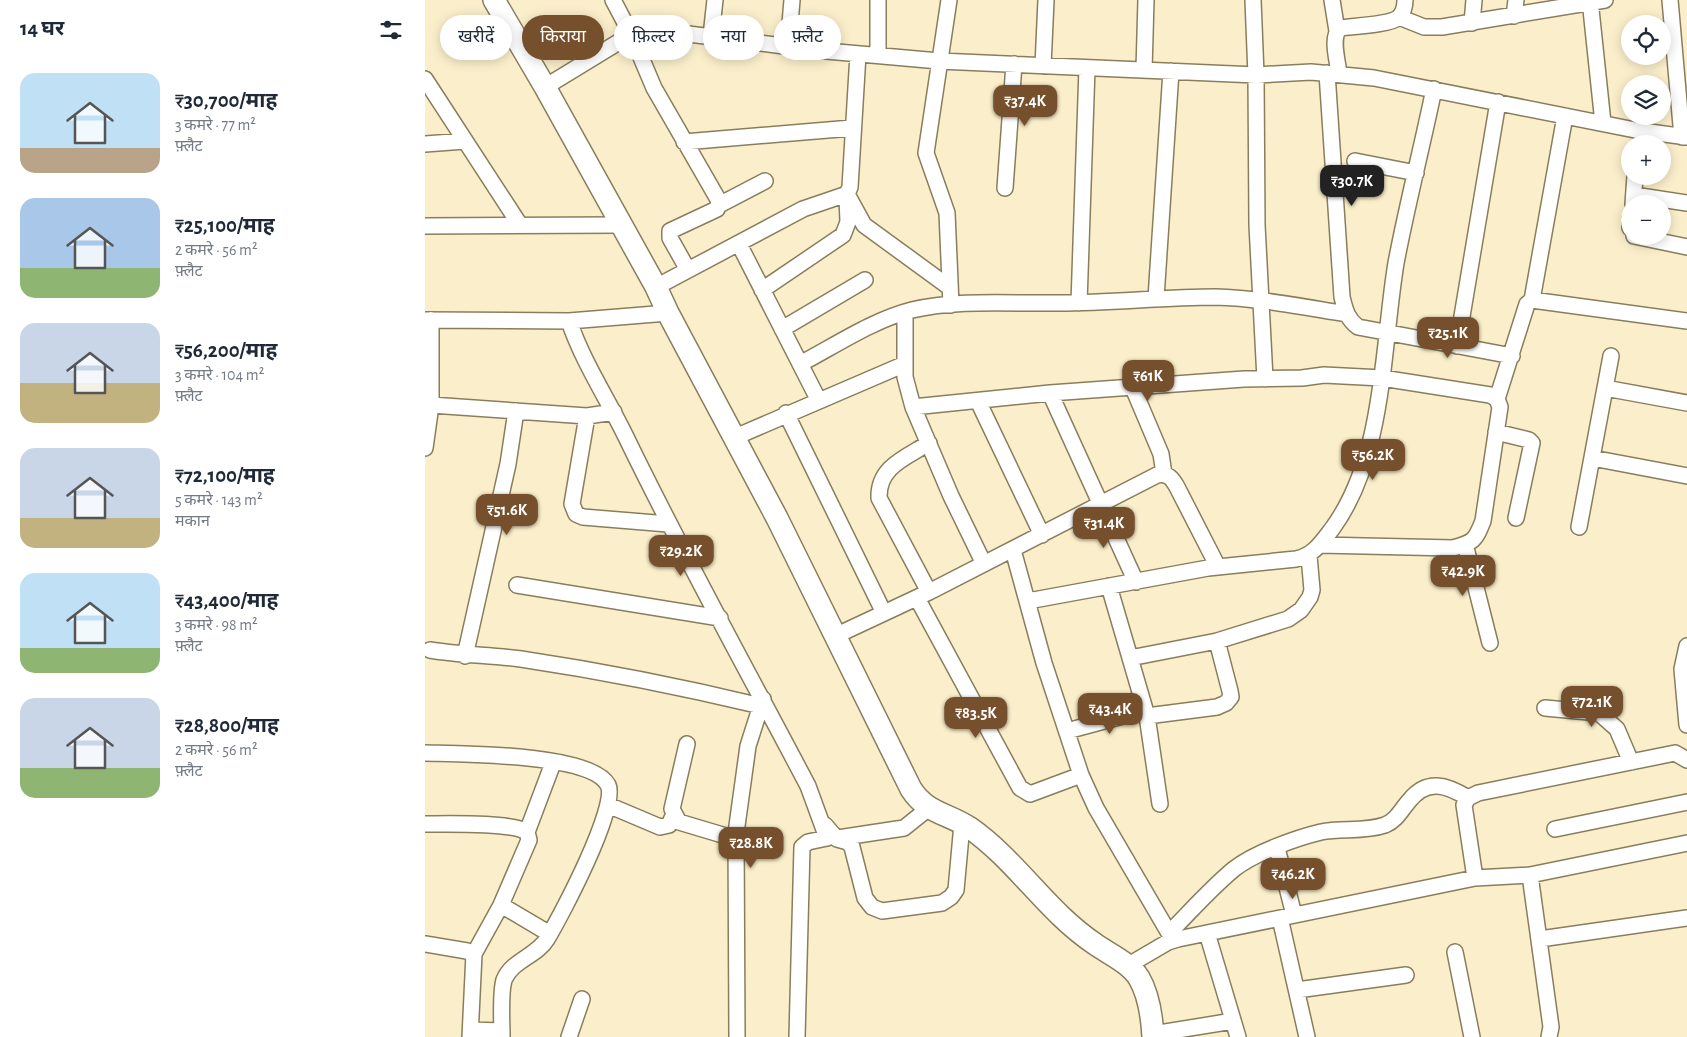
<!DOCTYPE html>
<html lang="hi">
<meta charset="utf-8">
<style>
:root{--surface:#fff;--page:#f6f6f7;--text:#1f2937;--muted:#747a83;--accent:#76502c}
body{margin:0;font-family:"Alegreya Sans","Noto Sans Devanagari",sans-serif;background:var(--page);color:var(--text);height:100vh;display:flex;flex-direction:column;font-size:19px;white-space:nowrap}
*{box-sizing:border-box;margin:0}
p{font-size:16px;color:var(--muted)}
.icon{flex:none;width:28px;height:28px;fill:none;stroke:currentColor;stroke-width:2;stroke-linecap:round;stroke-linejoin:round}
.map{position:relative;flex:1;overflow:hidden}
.panel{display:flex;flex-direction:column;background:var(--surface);width:425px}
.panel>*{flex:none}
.banner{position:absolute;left:15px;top:15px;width:475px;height:45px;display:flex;gap:10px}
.buttons{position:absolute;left:1196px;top:15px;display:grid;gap:10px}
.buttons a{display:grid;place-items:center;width:50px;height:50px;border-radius:50%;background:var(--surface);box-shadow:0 2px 12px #0003;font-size:25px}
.price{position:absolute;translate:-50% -42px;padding:0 11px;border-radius:10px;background:var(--accent);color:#fff;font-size:16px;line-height:32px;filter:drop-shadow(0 1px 2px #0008)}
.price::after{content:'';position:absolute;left:50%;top:30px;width:15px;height:11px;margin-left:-8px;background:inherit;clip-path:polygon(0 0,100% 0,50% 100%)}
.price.selected{background:#222;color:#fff}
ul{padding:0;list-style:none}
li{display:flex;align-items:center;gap:15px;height:125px;padding:0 20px}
li span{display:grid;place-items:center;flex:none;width:140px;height:100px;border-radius:15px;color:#555}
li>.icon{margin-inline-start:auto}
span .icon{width:60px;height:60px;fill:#fffc;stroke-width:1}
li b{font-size:21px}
h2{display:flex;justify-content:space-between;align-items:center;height:60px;padding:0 20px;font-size:21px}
.tag{padding:0 18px;border-radius:22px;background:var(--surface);box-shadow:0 2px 12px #0003;font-size:18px;line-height:45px}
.tag.selected{background:var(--accent);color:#fff}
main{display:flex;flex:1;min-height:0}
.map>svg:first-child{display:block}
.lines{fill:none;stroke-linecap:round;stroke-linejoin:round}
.street-casing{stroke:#887e5d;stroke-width:18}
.secondary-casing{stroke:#887e5d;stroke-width:24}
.street{stroke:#fff;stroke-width:15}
.secondary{stroke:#fff;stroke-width:21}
</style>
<main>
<section class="panel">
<h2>14 घर<svg class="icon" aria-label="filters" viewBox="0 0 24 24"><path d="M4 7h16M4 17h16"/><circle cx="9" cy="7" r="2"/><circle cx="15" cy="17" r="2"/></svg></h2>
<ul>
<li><span style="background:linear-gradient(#bfe0f5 75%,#b9a48a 0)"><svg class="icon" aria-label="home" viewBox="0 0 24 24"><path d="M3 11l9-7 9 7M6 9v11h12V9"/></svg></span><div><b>₹30,700/माह</b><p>3 कमरे · 77 m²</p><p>फ़्लैट</p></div></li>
<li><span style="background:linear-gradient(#a9c7e8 70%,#8fb573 0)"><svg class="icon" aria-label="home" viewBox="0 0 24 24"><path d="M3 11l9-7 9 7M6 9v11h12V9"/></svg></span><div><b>₹25,100/माह</b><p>2 कमरे · 56 m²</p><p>फ़्लैट</p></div></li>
<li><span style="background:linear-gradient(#c9d6e8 60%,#c2b280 0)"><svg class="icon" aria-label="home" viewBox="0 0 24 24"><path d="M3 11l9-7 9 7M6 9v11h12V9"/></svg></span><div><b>₹56,200/माह</b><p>3 कमरे · 104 m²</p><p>फ़्लैट</p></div></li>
<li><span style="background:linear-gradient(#c9d6e8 70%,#c2b280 0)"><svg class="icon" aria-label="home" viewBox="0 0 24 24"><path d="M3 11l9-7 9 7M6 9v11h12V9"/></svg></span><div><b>₹72,100/माह</b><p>5 कमरे · 143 m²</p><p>मकान</p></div></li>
<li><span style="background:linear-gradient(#bfe0f5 75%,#8fb573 0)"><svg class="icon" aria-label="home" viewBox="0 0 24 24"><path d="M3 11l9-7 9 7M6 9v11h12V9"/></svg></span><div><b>₹43,400/माह</b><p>3 कमरे · 98 m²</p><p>फ़्लैट</p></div></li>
<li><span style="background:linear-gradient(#c9d6e8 70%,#8fb573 0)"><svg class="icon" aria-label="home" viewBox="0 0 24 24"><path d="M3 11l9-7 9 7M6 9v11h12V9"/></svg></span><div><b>₹28,800/माह</b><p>2 कमरे · 56 m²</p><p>फ़्लैट</p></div></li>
</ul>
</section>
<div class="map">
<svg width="1262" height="1037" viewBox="0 0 1262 1037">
<rect width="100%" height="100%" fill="#fbefcb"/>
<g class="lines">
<g class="street-casing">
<path id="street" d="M188,0l19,36 22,52 65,113 -2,8 -47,22v7l18,32
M524,0l-23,153 21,60 4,92
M828,0l3,75 1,150 8,154
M907,0l5,31
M1165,0l13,123
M1245,0l12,137
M1089,16l2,-16
M974,17l25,10h18l163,-27
M1047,23l2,-23
M286,36l4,-36
M363,47l4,-47
M453,55v-55
M618,66l3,-66
M719,70l2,-70
M902,73l15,224c3,12 5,22 16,30l154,29
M914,74c-1,-13 -9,-36 1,-46 13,-2 48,-3 58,-10 5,-4 7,-12 7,-18
M0,79l95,146
M120,87l77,-47 35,-10 158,20 124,11 317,14 55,-3 63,6 261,52 52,7
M259,142l168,-14
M0,144l40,-3
M930,161l61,12
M580,188l9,-124
M422,194l17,31 85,62
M1209,195l53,8
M1208,204l2,-28
M294,205l46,-24
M1205,219v9
M0,226l198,-1
M1209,236l53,11
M314,244l80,157
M231,287l147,-78 44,-15 3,-7 8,-133
M337,290l81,-55 5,-13 -1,-24
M731,298l15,-227
M1107,300l33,-184
M654,303l8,-235
M480,312v65l8,30 38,89 33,68
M0,320l144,1 99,-8
M144,321c14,41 38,77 57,116 57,118 121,233 182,349l19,52 -19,4 -6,5 -5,190
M357,329l83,-49
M1032,346l41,-244
M375,364c36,-19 73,-44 112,-54 47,-11 100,-6 148,-7 52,0 103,-6 155,-6 44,1 88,10 132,17
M708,388l28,66 3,20
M1180,388l82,15
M625,393l86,189
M1072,399l30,-95 5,-4 155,21
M553,401l64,134
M6,405l156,11 27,-4
M488,407l137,-14 194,-14 58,-1 22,-3 58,3 108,17 7,4 3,8 -17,114c-8,20 -9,21 -30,27l-133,-3
M361,413l98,200
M162,416l-15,88 4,10 7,3 85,7
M1071,432l33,8 3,3 -16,75
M308,438l172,-74
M504,443c-24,15 -51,24 -50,55l50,94
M0,448l6,-43v-85
M1167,458l95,18
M1154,527l32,-171
M1040,544l25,99
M588,550l31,113 37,112 15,33 77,132
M92,585l203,33
M684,586l38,130 13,88
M492,598l103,190 10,6 51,-19
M603,601l180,-33 88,-9c18,-4 25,-16 36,-30 53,-72 50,-181 64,-266 11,-58 26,-116 38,-174
M410,636l94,-44 228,-117c11,-2 15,3 20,12l41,80
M1262,646l-5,23 5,56
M5,650c30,5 61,5 91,9 80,12 161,28 240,47
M40,656l43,-192 8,-53
M705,658l87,-17 71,-22 13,-9 9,-13 2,-7 -3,-34
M1120,708l54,5 18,16 14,33
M722,716l70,-9 9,-4 5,-6 -1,-6 -13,-50
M642,731l78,-21
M262,744l-15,65 7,13 57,17
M0,753c35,1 166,0 183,32 11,21 -47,131 -61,154 -10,17 -35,21 -43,41 -4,13 -2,42 -2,57
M183,805l52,22 9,-2 4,-9
M0,824c22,0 86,-2 102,8l2,8 -28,65 -27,49
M400,825l12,14 11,3 4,5 13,51 7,9 10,4 60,-8 9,-6 5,-7 6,-66
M1130,829l132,-27
M102,832l26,-69
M413,838l66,-10 25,-20
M852,848l17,67
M1105,875l21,152 -2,10
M1050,878l-11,-73 4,-7 10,-5 197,-40 12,7
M76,905l49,29
M855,918l27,119
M744,933c21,-21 42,-45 65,-64 20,-16 62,-31 87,-37 21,-4 44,0 64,-7 12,-5 16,-15 24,-24 18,-23 38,-16 59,-3
M782,933l31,104
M1115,939l147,-21
M0,944l42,7 7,3 -4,83
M1030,952l17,85
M702,966l41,-24 10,-3 297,-61 55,-3 157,-32
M872,990l109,-15
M46,1030l31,1
M728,1034l80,-13
M144,1037l13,-38
M312,1037l-1,-204 12,-87 15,-47"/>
</g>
<g class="secondary-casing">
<path id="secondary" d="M69,0l51,87 111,200 12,26 109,205 134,271c16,25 37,24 59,39 47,33 76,83 125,116 14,10 35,19 44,34 10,17 13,40 14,59"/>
</g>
<use href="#street" class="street"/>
<use href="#secondary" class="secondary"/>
</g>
</svg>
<div class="buttons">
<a><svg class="icon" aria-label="locate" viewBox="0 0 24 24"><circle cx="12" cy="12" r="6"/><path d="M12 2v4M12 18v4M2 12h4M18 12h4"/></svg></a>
<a><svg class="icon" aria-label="layers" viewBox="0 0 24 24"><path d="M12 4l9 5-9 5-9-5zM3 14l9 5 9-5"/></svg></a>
<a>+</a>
<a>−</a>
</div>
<b class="price" style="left:600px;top:127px">₹37.4K</b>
<b class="price selected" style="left:927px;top:207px">₹30.7K</b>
<b class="price" style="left:1023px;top:359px">₹25.1K</b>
<b class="price" style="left:723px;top:402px">₹61K</b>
<b class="price" style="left:948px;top:481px">₹56.2K</b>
<b class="price" style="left:82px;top:536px">₹51.6K</b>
<b class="price" style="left:679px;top:549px">₹31.4K</b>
<b class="price" style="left:256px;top:577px">₹29.2K</b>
<b class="price" style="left:1038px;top:597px">₹42.9K</b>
<b class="price" style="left:1167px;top:728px">₹72.1K</b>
<b class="price" style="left:685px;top:735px">₹43.4K</b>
<b class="price" style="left:551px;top:739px">₹83.5K</b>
<b class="price" style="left:326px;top:869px">₹28.8K</b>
<b class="price" style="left:868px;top:900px">₹46.2K</b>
<div class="banner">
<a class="tag">खरीदें</a>
<a class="tag selected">किराया</a>
<a class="tag">फ़िल्टर</a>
<a class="tag">नया</a>
<a class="tag">फ़्लैट</a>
</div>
</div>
</main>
